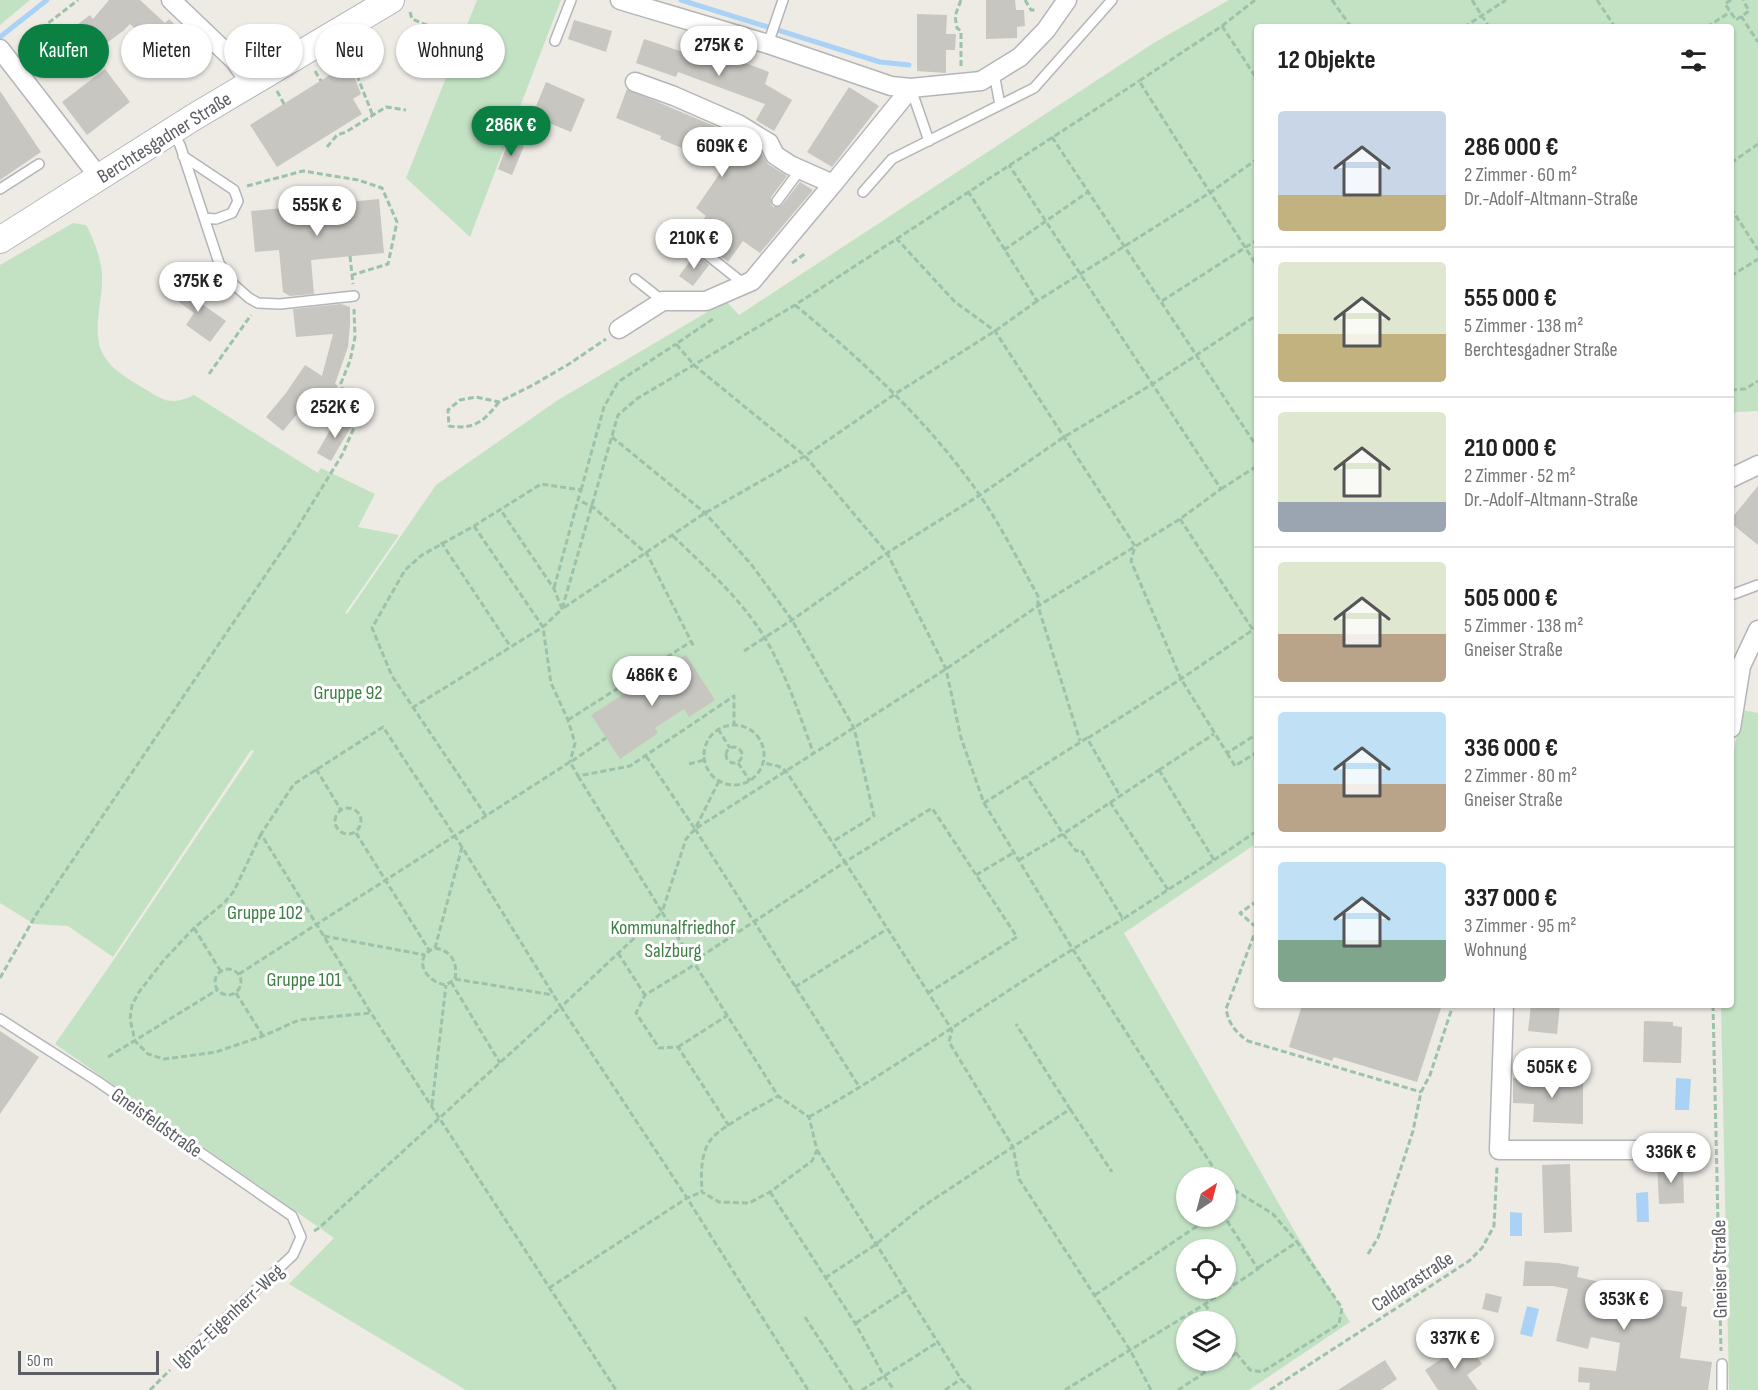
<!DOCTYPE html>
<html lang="de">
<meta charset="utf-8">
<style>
:root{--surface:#fff;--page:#f6f6f6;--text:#222;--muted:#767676;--line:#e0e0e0;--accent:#0b8043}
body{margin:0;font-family:"Sofia Sans Condensed",sans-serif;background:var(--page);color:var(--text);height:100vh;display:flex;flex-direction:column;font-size:22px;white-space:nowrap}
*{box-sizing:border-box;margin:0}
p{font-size:20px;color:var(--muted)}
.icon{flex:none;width:33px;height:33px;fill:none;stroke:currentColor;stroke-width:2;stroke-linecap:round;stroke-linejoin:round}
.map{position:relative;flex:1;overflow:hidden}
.drawer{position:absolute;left:1254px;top:24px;width:480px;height:984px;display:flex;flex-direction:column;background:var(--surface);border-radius:6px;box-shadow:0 2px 4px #0004}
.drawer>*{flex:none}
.guide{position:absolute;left:18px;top:24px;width:570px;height:54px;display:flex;gap:12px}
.needle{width:39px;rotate:36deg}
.controls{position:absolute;left:1176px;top:1167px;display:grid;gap:12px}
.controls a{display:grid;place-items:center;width:60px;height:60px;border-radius:50%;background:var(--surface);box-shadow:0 2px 4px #0004;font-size:30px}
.scale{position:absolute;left:18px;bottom:15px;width:141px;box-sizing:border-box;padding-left:6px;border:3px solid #5c5e63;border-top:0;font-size:16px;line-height:21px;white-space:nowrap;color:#5c5e63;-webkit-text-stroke:4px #fff;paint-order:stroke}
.price{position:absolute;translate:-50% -51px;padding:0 14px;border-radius:21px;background:#fff;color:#222;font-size:20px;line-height:39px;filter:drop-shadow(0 2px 3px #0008)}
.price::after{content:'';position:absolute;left:50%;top:36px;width:18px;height:14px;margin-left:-9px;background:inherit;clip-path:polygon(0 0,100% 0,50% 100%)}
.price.on{background:var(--accent);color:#fff}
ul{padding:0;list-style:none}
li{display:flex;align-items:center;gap:18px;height:150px;padding:0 24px}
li+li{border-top:2px solid var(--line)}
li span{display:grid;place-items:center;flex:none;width:168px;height:120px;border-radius:6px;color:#555}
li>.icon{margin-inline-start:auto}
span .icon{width:72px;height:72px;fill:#fffc;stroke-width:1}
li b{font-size:26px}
h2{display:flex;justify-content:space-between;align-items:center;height:72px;padding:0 24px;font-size:26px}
.pill{padding:0 21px;border-radius:27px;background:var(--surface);box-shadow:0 2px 4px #0004;font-size:21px;line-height:54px}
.pill.on{background:var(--accent);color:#fff}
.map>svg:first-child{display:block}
.green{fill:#c3e2c4;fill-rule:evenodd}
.water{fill:#aad1f6}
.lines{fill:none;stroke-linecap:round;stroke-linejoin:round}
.stream{stroke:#aad1f6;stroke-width:5}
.building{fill:#c8c6c0}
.lane-casing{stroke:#b4b5b9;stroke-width:12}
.street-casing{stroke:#b4b5b9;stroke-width:21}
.secondary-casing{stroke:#b3b5ba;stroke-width:28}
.path{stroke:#9cc2aa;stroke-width:3;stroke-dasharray:6 3;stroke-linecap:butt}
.lane{stroke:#fff;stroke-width:9}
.street{stroke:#fff;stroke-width:18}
.secondary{stroke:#fff;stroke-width:26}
.labels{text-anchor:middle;stroke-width:6;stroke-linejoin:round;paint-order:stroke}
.street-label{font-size:20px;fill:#5c5e63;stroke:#fff}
.park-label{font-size:20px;fill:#3d8044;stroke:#fff}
</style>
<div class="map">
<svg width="1758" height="1390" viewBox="0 0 1758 1390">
<rect width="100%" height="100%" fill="#edebe4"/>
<path class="green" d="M0,0h30l-30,25z
M477,0h84l-91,237 -64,-59z
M1229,0h529v411l-22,1 -5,4v-389h-474v816l-133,90 175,306 51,83 -101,68h-783l-177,-106 45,-46 -279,-194 60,-86 139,-207 -3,-1 -138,207 -45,-31 -34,-2 -34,-21v-638l73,-42 13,2c7,12 15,34 16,48 2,27 -12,58 2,83 8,14 25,23 39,32 22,13 27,18 51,7l124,78 3,-5 54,26 -17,33 41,8 -54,78 2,1 89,-129 122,-85 168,-99 13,14 413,-271zM1186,1178h40v38h-40zM1186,1250h40v38h-40zM1186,1322h40v38h-40z
M1742,710l16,3v677h-29l-8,-385h10v-240z"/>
<path class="water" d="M1676,1078l15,1 -2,31h-14z
M1648,1192l1,30h-12l-1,-29z
M1510,1212l12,1v23h-12z
M1527,1306l12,3 -7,28 -12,-3z"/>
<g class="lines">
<path class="stream" d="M681,0l199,62 29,3
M0,37l47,-37"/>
</g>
<path class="building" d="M109,0h31l25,23 4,-4 22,21 -21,22 -40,-38 -7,7 -38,28 -19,-26 24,-18 3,4z
M986,0h29l1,10h8l1,16 -8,1v11l-31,1z
M917,14l30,1 -1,19h10l-1,16h-9v23l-29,-2z
M574,20l38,11 -6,21 -38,-13z
M644,39l60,20 4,-10 61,23 -4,12 27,16 -18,31 -18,-11 9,-16 -87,-32 -2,5 -40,-14z
M349,63l12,31 -8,5 9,15 -85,53 -27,-42z
M105,69l25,33 -43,33 -25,-33z
M546,82l39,17 -14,33 -39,-16z
M849,87l30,19 -47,61 -25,-15z
M627,89l106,45 27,17 8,13 19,12 -16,21v6l2,4 9,-2 18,-23 13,8 -53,63 -17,-12 -15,21 -19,-15 -9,1 2,-2 -12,-9 16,-21 -10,-8 29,-42 -65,-27 1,-3 -45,-18z
M0,91l41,61 -41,28z
M509,140l15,6 -12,29 -14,-6z
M379,199l5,54 -73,7 3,34 -24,2 -7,-4 -4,-42 -24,2 -4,-41z
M699,249v7l10,9 -16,21 -14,-10z
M179,281l25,19 -2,4 24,17 -16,21 -24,-17 8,-12 -25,-18z
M341,304l9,3v17l-2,23 -13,37 3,2 -10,16 -6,15 -11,-4 2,-8 -5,-4 -25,30 -17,-14 20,-24 19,-28 17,11 11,-42 -37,3 -3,-28z
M338,416l14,9 -21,36 -14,-8z
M1758,486v59l-27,-22v-4z
M686,655l29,45 -26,17 -5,-8 -29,19 3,5 -38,26 -29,-44 39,-25 4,6 29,-19 -3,-5z
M1302,1005h140l-25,77 -83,-25 -2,4 -43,-14z
M1531,1005h29l-3,29 -29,-3z
M1644,1021l29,1v4l9,1 -1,36 -38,-1z
M0,1031l39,26 -39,57z
M1513,1078l70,1v45l-50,-2 1,-18 -21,-1z
M1703,1141l1,16 -28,1 -1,-16z
M1683,1163l1,40 -25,1 -2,-39z
M1570,1164l2,68 -28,1 -2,-68z
M1525,1261l33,2 21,4 -2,10 51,11v-3l55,7 -2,14 6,1 -7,51 32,4 -4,28h-119l1,-7 -12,-1 1,-15 37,4 4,-28 -29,-6 -3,12 -32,-8 12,-52 -15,-3h-30z
M1486,1293l16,4 -4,16 -16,-4z
M1466,1342l16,22 -15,11 11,15h-40l-13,-20z
M1385,1360l12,19 -16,11h-43z"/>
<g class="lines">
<g class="lane-casing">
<path id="lane" d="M555,41l16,-41
M768,44l15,-44
M994,73l6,32
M911,89l18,52
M173,133l7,12 39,118 13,20 17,15 9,5 22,1 74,-8
M183,156l51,34 4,11 -6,12 -16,6 -12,-1
M0,189l39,-25
M863,192l29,-33 142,-71 78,-88
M777,201l23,-31
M705,253l39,31
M635,279l28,22
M1731,595l27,-10
M0,1019l97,62 195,135 9,21 -8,18 -113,106
M1722,1364v26"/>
</g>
<g class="street-casing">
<path id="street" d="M171,0l64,61 15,21
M620,0l148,44 123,42 20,2 70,-7 39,-24 26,-27 21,-30
M0,49l99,128
M635,82l39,14 64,28 31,19 6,12 15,10 43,19 78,-96
M619,329l44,-28h43l46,-20 81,-97
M1731,478l27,-13
M1731,728l10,-62 17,-36
M1504,1005l-5,145h164"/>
</g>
<g class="secondary-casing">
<path id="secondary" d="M0,240l194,-123 197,-117"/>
</g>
<path class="path" d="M1025,0l6,10h6
M1255,0l-33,26 -83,55 118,185
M1332,0l19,27
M1472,0l17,27
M1597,0l18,27
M1731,0l-6,4 11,16 13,-9 -6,-11
M410,12l2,7 24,10
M1741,16l17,26
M1222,26l35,53
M1464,27l42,-27
M1707,27l23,-15
M20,45l58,-45
M347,50l26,66
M961,66v-35l-4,-3 -2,-12 6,-16
M315,71l6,10
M277,91l7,13
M1052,137l205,310
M327,147l10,-12 9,-3 40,-25 20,3
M1731,163l27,-19
M247,186l56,-15 55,9 24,8 15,34 -9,42 -36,11
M968,191l69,110 174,-109 46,-33
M1731,208l27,42
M896,238l59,64 40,29 140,215 -4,15 50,118 46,74 30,-19
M1004,250l84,-58
M350,256l3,28
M792,263l14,-10
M1731,276l27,-17
M1257,292v1
M1037,301l-42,30 -100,63 -90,62 -100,57 -143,96 56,-194 20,-17 157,-93 344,-224
M1162,301l95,-61
M795,305c68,56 133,116 184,189 22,32 40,68 59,102v10l42,135
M713,319l-37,25 19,22 110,90 82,97 59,116 15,69 23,65 103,-65 33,58
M209,374l42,-59
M1731,390l14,-1 13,-8
M499,402c-15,19 -24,28 -50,24l-1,-16 12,-10 16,-3 23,5 34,-17 36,-21 37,-25
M612,437l93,76 46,51 41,56 62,108 20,88 -42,26
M1221,489l36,-23
M581,490l23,-83 14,-25 58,-38
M1180,519l73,111
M474,526l69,101 8,56 17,37 7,23 -5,19
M673,536c33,32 68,63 92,102 21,36 34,75 48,114
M441,542l69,104
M554,588l24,-88
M744,651l48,-31 95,-67 93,-58 84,-58 87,-52 106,-70
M412,708l131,-81 19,-18 -8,-20 -54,-80
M568,720l124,-79
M704 755a30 30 0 1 1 60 0a30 30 0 1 1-60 0Z
M718,729l12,19
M1088,738l93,-59 76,-52
M726 755a8 8 0 1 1 16 0a8 8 0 1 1-16 0Z
M1227,753l8,13 22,-14
M646,756l49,73 251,-160 92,-63 142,-87 41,-30 -212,-324
M572,761l34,-23
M738,763l12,18
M689,764l15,-4
M316,769l25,41
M1159,770l55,90 -91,59 -42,-69 -5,1 -13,-17z
M1159,770l55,-36
M578,776l84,136 -101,95 -99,-160 -79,-120 -89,57 -33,50 110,179 245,377
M719,781l-24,48 -9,10 -24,73 116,184 31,21 8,33 -5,11 -42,31 -21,11 -30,-1 -17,-10c-1,-18 -2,-41 11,-55 13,-13 48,-31 65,-41
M1110,802l58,88
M984,803l88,145 148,230
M335 821a13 13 0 1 1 26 0a13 13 0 1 1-26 0Z
M486,816l-94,-140 -20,-48 33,-58 17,-15 52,-29 67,-42 40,6 -3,10 15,7 54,47 47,93
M695,829l165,259
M356,833l73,117
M261,834l-27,57 -9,11 -31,26 -30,32 -25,32 -7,13 -2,14 5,22 13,13 16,5 16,-2 36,-5 47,-16 36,-16 71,-7
M1019,860l44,-26 -37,-58
M1214,860l43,-29
M976,875l37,-22
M1256,927l-16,-14 17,-12
M1257,927l-31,82c3,15 9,23 22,32l173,51
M194,928l26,42
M324,936l101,19
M435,948c17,3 23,15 20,31l-9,6c-22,-3 -34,-29 -11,-37l27,-101
M618,953l27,42
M215 982a13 13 0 1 1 26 0a13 13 0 1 1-26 0Z
M239,974l331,-212 8,14 52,-10 104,-70v30
M0,978l37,-65 259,-383 46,-75 14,-32 -11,-21 -4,-19 9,-22 5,-24 -1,-28
M455,979l98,16
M451,982l49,81
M795,987l92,-58
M236,993l27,43
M928,993l89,-56 -85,-129 -87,54 107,168 -3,12 64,105 6,32 111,171 21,40
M1713,1005l8,346
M678,1047l50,-32
M108,1057l109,-67
M432,1105l14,-120
M1070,1109l42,63
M809,1117c108,-61 207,-136 314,-198
M729,1126l-51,-79 -19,1 -23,-35 9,-18 46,-28 3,-6 151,-99 -59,-91 -8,-5 -14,-3
M817,1150l144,229 11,11
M1226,1185l47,29 24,28
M770,1192l85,131 29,53 10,14
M1226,1193v9
M314,1231l5,-3 242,-221 126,191 121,192
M1368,1254l10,-16 35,-107 8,-39 9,-17 23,-70
M825,1278l50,-33 47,-38 148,-98 -54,-85
M549,1288l138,-90 15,-6
M1095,1295l117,-79
M1205,1304l11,18
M805,1317l47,73
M856,1323l49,-32
M1226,1337l10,16 -10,7
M1236,1353l14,17 12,2 77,-48 3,-16 -45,-66 -39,26
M150,1390l20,-20
M862,1390l76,-48
M945,1390l16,-11
M1065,1390l140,-86 53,-35 -34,-53
M1178,1390l46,-30
M1270,1390l199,-129 13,-13 12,-22 3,-59"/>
<use href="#lane" class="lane"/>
<use href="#street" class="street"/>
<use href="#secondary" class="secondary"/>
</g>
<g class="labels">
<g class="street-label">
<text transform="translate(164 137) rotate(-32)" y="7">Berchtesgadner Straße</text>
<text transform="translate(157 1122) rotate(35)" y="7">Gneisfeldstraße</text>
<text transform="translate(1719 1269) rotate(-91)" y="7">Gneiser Straße</text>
<text transform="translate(1412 1281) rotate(-33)" y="7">Caldarastraße</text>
<text transform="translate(228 1316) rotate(-43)" y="7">Ignaz-Eigenherr-Weg</text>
</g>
<g class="park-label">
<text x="348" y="699">Gruppe 92</text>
<text x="265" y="919">Gruppe 102</text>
<text x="673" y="934">Kommunalfriedhof<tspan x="673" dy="23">Salzburg</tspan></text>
<text x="304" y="986">Gruppe 101</text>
</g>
</g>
</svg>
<div class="controls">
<a><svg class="needle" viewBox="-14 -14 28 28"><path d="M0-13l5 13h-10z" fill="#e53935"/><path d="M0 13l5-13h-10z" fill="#767676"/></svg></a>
<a><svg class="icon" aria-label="locate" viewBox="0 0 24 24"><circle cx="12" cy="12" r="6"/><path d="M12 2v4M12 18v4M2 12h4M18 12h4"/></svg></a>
<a><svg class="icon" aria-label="layers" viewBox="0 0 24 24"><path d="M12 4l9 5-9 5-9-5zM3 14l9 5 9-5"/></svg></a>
</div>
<div class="scale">50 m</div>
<b class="price" style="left:719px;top:77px">275K €</b>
<b class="price on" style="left:511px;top:157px">286K €</b>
<b class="price" style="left:722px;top:178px">609K €</b>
<b class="price" style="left:317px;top:237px">555K €</b>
<b class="price" style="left:694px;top:270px">210K €</b>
<b class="price" style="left:198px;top:313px">375K €</b>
<b class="price" style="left:335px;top:439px">252K €</b>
<b class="price" style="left:652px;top:707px">486K €</b>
<b class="price" style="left:1552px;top:1099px">505K €</b>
<b class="price" style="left:1671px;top:1184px">336K €</b>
<b class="price" style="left:1624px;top:1331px">353K €</b>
<b class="price" style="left:1455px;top:1370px">337K €</b>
<div class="guide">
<a class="pill on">Kaufen</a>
<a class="pill">Mieten</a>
<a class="pill">Filter</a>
<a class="pill">Neu</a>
<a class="pill">Wohnung</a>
</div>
<section class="drawer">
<h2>12 Objekte<svg class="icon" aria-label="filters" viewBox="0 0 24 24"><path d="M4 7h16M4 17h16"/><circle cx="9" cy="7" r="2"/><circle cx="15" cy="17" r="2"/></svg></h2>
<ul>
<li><span style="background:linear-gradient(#c9d6e8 70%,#c2b280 0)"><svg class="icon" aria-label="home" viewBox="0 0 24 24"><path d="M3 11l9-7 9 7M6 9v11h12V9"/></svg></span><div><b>286 000 €</b><p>2 Zimmer · 60 m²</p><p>Dr.-Adolf-Altmann-Straße</p></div></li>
<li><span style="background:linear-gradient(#dfe7d0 60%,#c2b280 0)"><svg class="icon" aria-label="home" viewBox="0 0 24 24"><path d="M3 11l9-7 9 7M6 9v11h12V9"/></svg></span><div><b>555 000 €</b><p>5 Zimmer · 138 m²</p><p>Berchtesgadner Straße</p></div></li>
<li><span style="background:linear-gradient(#dfe7d0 75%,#9aa5b1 0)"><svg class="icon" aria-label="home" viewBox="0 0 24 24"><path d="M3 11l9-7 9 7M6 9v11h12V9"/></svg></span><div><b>210 000 €</b><p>2 Zimmer · 52 m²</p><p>Dr.-Adolf-Altmann-Straße</p></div></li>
<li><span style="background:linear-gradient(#dfe7d0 60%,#b9a48a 0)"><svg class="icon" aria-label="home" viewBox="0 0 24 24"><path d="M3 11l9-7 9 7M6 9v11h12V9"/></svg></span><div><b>505 000 €</b><p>5 Zimmer · 138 m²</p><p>Gneiser Straße</p></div></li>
<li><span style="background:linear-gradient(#bfe0f5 60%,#b9a48a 0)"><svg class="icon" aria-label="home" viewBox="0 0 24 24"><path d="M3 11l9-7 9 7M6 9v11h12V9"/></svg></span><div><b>336 000 €</b><p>2 Zimmer · 80 m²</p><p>Gneiser Straße</p></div></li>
<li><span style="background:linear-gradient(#bfe0f5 65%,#7fa58c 0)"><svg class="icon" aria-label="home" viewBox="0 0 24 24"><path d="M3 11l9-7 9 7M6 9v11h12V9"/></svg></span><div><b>337 000 €</b><p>3 Zimmer · 95 m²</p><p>Wohnung</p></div></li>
</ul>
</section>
</div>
